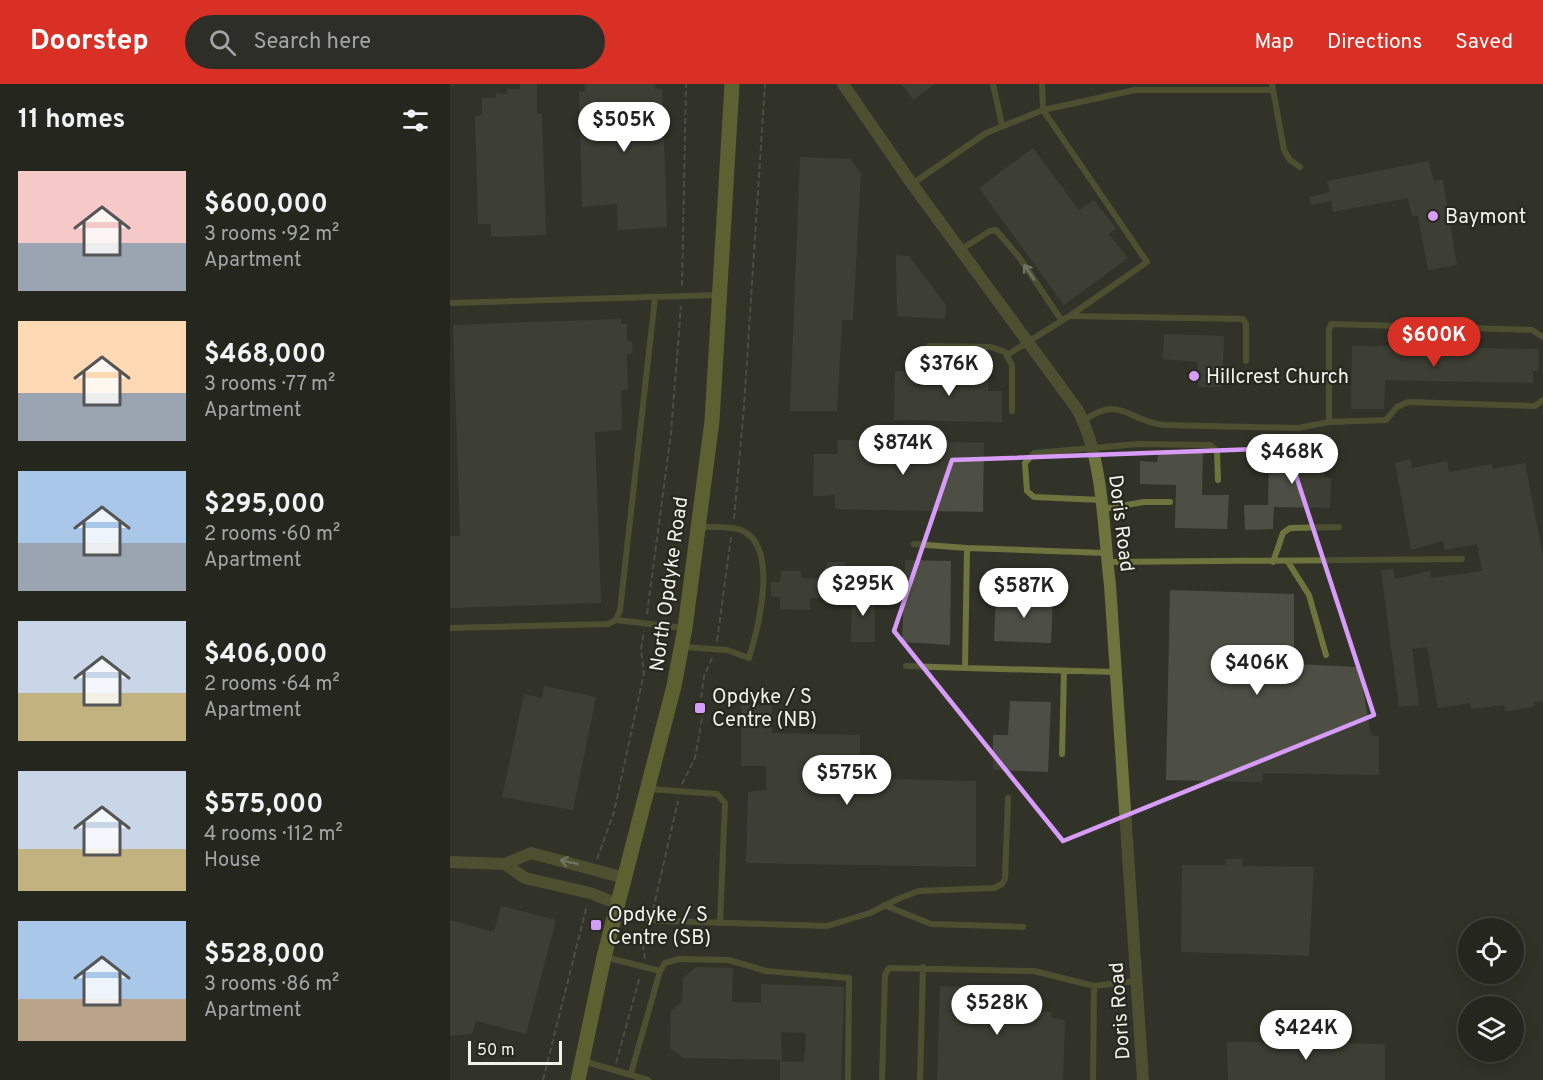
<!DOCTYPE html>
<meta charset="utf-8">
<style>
:root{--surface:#25261e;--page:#2d2e27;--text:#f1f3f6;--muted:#a3a5a4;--line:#42433c;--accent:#d93025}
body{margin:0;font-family:Overpass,sans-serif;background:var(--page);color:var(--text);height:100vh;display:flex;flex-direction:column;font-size:22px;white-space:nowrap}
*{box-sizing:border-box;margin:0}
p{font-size:20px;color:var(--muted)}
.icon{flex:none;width:33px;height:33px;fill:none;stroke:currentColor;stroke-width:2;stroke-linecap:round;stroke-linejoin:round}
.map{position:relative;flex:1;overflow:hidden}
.drawer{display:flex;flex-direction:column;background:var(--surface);width:450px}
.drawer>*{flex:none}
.buttons{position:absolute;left:1008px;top:834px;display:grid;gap:12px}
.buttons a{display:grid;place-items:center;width:66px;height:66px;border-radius:50%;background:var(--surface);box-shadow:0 3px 15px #0003,0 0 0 2px var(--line);font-size:30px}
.scale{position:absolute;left:18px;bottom:15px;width:94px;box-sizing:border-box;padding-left:6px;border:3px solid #f1f2eb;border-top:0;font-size:16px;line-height:21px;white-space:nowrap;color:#f1f2eb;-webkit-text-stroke:4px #27291f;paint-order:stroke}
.price{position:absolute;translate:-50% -51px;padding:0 14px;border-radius:21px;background:#fff;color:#222;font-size:20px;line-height:39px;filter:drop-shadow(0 2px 3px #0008)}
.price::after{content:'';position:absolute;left:50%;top:36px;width:18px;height:14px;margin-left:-9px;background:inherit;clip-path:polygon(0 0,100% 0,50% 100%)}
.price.current{background:var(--accent);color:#fff}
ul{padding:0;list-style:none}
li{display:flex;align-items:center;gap:18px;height:150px;padding:0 18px}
li span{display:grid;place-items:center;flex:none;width:168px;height:120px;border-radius:0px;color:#555}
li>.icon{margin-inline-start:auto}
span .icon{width:72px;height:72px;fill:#fffc;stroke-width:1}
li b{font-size:26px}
h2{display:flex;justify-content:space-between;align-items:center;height:72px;padding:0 18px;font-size:26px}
header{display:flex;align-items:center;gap:36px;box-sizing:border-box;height:84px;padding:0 30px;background:var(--accent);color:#fff}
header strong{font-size:28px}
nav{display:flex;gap:33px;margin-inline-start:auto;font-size:21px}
.search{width:420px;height:54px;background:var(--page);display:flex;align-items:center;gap:15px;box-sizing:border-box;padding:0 21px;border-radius:33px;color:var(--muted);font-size:22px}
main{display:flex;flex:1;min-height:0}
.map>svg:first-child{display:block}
.building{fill:#4d4f44}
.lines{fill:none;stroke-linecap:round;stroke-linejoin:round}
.path{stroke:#6c6e64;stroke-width:2;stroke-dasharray:6 3;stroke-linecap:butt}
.service{stroke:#6d743d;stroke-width:6}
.minor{stroke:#6d743d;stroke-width:12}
.secondary{stroke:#8e9a3c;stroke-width:15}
.oneway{stroke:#bcc0a5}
.marked{fill:none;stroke:#d79bf9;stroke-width:4.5;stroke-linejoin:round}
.poi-dot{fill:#d79bf9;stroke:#27291f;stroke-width:2}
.labels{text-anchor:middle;stroke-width:4.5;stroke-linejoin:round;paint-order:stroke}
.poi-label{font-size:20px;fill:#f1f2eb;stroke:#27291f;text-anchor:start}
.street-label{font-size:20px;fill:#f1f2eb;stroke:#27291f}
</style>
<header>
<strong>Doorstep</strong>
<div class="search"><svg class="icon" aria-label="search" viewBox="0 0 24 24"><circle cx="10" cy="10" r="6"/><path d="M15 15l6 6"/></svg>Search here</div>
<nav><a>Map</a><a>Directions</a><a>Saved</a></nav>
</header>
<main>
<section class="drawer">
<h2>11 homes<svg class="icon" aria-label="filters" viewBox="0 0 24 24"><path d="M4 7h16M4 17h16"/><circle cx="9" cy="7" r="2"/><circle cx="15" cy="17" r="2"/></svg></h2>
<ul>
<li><span style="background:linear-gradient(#f6c9c9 60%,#9aa5b1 0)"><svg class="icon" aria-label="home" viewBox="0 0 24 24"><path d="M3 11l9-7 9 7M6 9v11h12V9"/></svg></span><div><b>$600,000</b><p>3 rooms · 92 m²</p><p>Apartment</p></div></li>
<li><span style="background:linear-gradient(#ffd9b3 60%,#9aa5b1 0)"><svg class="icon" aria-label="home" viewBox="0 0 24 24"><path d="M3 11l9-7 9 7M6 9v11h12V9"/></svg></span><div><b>$468,000</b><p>3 rooms · 77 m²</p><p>Apartment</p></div></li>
<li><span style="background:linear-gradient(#a9c7e8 60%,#9aa5b1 0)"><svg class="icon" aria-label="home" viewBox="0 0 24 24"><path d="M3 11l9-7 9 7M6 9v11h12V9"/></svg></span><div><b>$295,000</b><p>2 rooms · 60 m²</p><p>Apartment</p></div></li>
<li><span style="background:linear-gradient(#c9d6e8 60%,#c2b280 0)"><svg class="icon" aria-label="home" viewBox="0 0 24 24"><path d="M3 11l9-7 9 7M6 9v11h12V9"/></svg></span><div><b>$406,000</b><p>2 rooms · 64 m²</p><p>Apartment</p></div></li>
<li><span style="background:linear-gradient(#c9d6e8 65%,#c2b280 0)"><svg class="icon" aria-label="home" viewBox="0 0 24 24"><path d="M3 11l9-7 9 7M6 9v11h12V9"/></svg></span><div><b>$575,000</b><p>4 rooms · 112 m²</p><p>House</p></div></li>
<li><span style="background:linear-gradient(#a9c7e8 65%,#b9a48a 0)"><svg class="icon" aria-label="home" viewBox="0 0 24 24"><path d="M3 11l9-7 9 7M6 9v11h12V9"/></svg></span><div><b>$528,000</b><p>3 rooms · 86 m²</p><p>Apartment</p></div></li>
</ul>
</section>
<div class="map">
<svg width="1093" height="996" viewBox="0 0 1093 996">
<rect width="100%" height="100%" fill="#313328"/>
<path class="building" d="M70,0h17v30h5l4,121 -55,2v-13h-13l-3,-108 7,-1v-17h13l1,-5 11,1v-5h13z
M135,0h70v5h7l5,138 -49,3 -1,-26 -35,3 -3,-115 6,-1z
M452,0h33l-22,16z
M583,64l46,62 15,-10 22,28 -7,6 19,24 -64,47 -85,-117z
M350,73l51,2 10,15 -8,146h-11l-5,91h-47z
M978,77l6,20 9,-1 14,85 -29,5 -10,-54h-6l-4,-18 -75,14 -2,-11 -20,4 -2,-8 21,-5 -3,-11z
M446,171l13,1 37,49 -1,14 -48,-3z
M171,235v5h6v16l5,2 1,11 -6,1 1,36h-7l1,40 -27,2 6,171 -151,5v-72h10l-7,-211z
M714,250l60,2 -2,51h-24l-1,-25 -34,-3z
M902,262l187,3 -1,22h-5v12l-148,-3 -1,29h-33z
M503,279l36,1 -1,27h14v31l-108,-2 1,-49h23l-1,15h36z
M387,356l147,3 -1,69 -148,-3v-14l-22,1 1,-42h24z
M875,364l-1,29 7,1 -1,30 -56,-1 -1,22 -28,1 -1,-25h24l1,-56z
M709,367l44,1 -1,43h27l-2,34 -52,-1 1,-43 -36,-1v-23l17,1z
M960,375l2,9 35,-7 2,11 43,-8 1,5 32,-6 18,93v145l-9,1 1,4 -30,6 -1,-7 -33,4 -1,-6 -32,5 -11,-61 -15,2 7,56 -20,2 -18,-137 12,-1 2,10 35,-8 1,7 51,-7 -5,-27 -32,6 -2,-9 -32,9 -16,-87z
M455,476l46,1 -1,84 -48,-3z
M377,478h18l-1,37 -34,-1v12l-30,-1v-12h-9v-15h9l1,-11h20v7l25,1z
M720,506l124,4v70l65,3 12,68 8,1v39l-116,-2 -1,9 -96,-2z
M402,508h23v50h-24z
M546,512l57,1 -2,46 -57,-2z
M94,602l52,11 -23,113 -71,-13 22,-103 18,4z
M560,617l41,1 -3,70 -55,-2v-35h15z
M291,620l31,1v28l88,2v24h-20l-4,19 140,3v86l-230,-4 2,-71 18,-2v-24h-25z
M776,775h16v7l72,1 -5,89 -128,-4 1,-87h44z
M51,822l55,14 -30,114 -50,-13 -4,13 -22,2v-116l44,12z
M246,883l37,1 -1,34 29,1v-19l83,3 -3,93h-61v-19l24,1 2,-29 -25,-1 1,28 -99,-2 -13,-10 1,-37 11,-9 1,-24z
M490,902l93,3 -1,23h19l1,6 13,2 -2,60h-126z
M777,958l158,2v36h-157z"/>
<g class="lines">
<path class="path" d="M232,202l4,-202
M284,435l10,-113 21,-322
M197,530l24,-181 10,-127
M267,557l14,-104
M232,700l13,-26 8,-45 -2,-14 3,-23 8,-18
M147,775l17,-47 30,-139 -3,-23 3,-19
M203,826l25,-109
M195,875l-2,-13 5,-16
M166,979l24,-87
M93,996l44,-175"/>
<path class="service" d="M543,0l9,41
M822,0l12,66 6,10 10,7
M462,100l74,-51 57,-23 -1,-26
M510,166l30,-19 6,-1 23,27 43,64
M0,219l269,-8
M621,232l172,3 3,5v37
M479,262l62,1 14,5 7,13v46
M557,271l64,-40 76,-53 -104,-152 92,-20h138
M633,337c38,-27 42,-1 81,4l134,3 31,-6 57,-2 11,-13 11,-5 127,4 8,-6
M879,338v-92l2,-6 201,6 11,7
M651,416l-67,-3 -7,-6 -2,-28 9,-10 105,-9 71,1 7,6 1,29
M653,425l41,-7h26
M464,460l53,4
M656,469l-139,-5 -2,120 151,4
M658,478l354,-3
M823,478l10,-29 7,-5 49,-1
M838,478l21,33 17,60
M166,536l68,8
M0,544l158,-4 8,-4 4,-10 35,-312
M232,563l45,3 22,8c9,-29 31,-112 -8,-128 -11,-4 -30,-2 -42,-4
M456,582l59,2
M612,670l2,-83
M199,705l68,5 8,9 -5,120
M434,821l47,19 92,3
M166,832l47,5 164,5 43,-13 30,-15 19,-7 75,-3 8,-4 3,-5 3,-81
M155,873l55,14 5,-8 14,-4 50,1 37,11 83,7 -1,102
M133,977l65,19
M181,989l29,-102
M432,996l3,-105 4,-7 145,3 60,15 42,-5
M470,996l3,-113
M643,996l1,-94"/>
<path class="minor" d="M393,0l69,100 165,225c27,49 26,121 33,176l33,495
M0,778l55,2 26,-11 94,25
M55,780l20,14 65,15 28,11"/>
<path class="secondary" d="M128,996l26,-123 70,-271 11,-58 27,-207 20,-337"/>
</g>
<defs><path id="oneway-shaft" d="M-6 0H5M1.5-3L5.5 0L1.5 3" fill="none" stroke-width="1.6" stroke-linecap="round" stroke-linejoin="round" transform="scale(1.5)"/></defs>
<g class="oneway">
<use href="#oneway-shaft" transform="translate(579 188) rotate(-124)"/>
<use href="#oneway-shaft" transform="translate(119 778) rotate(-167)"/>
</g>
<path d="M0 0H1093V996H0ZM837,364l87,267 -311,126 -169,-210 58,-171z" fill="#313328" fill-opacity=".55" fill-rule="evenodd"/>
<path class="marked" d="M837,364l87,267 -311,126 -169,-210 58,-171z"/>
<g class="poi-dot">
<circle cx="983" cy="132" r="6"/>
<circle cx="744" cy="292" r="6"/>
<rect x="244" y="618" width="12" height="12" rx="3"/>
<rect x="140" y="835" width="12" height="12" rx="3"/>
</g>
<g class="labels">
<g class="poi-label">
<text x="995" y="139">Baymont</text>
<text x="756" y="299">Hillcrest Church</text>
<text x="262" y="619">Opdyke / S<tspan x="262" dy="23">Centre (NB)</tspan></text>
<text x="158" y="837">Opdyke / S<tspan x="158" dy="23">Centre (SB)</tspan></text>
</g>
<g class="street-label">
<text transform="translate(672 439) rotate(83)" y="7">Doris Road</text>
<text transform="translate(218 500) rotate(-82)" y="7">North Opdyke Road</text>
<text transform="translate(669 927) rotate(-94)" y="7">Doris Road</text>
</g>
</g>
</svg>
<div class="buttons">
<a><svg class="icon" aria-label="locate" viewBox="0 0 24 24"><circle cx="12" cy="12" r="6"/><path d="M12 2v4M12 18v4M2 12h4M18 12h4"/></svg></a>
<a><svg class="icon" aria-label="layers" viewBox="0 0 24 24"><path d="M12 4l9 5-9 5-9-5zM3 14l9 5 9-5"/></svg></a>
</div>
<div class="scale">50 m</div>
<b class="price" style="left:174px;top:69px">$505K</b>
<b class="price current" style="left:984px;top:284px">$600K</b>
<b class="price" style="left:499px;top:313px">$376K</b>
<b class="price" style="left:453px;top:392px">$874K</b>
<b class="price" style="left:842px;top:401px">$468K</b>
<b class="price" style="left:413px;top:533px">$295K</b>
<b class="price" style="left:574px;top:535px">$587K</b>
<b class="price" style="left:807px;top:612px">$406K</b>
<b class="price" style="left:397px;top:722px">$575K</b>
<b class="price" style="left:547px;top:952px">$528K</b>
<b class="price" style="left:856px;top:977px">$424K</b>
</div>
</main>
